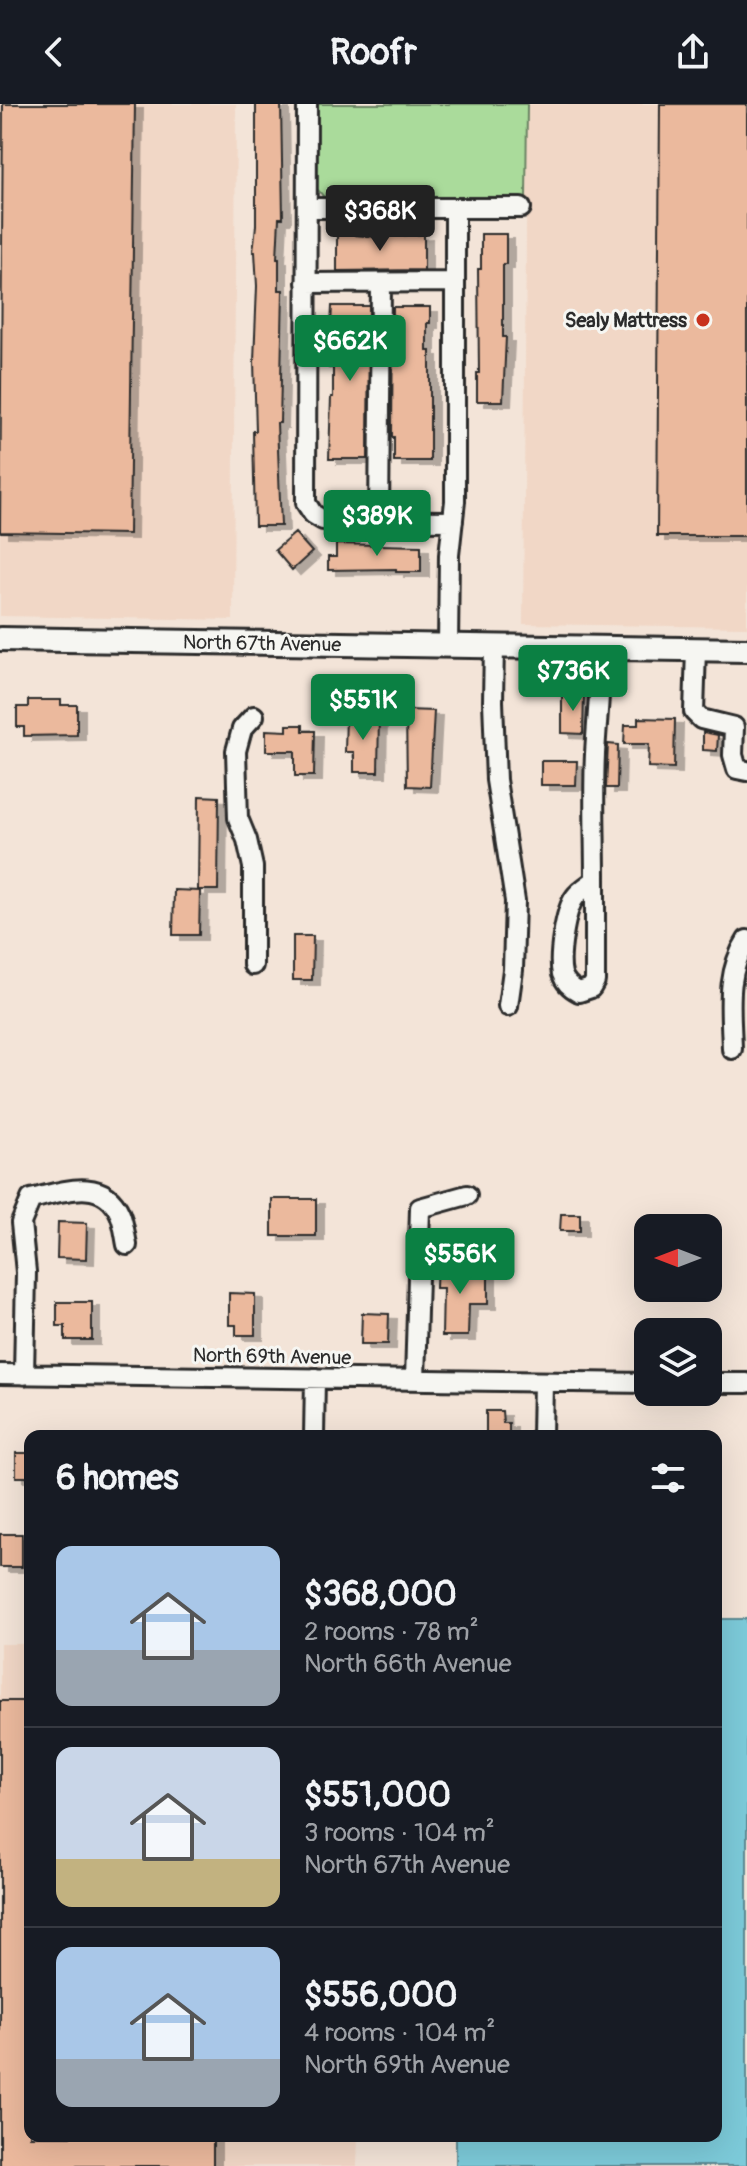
<!DOCTYPE html>
<meta charset="utf-8">
<style>
:root{--surface:#171b24;--page:#20242c;--text:#f1f3f6;--muted:#9ea1a6;--line:#363941;--accent:#0b8043}
body{margin:0;font-family:Pangolin,sans-serif;background:var(--page);color:var(--text);height:100vh;display:flex;flex-direction:column;font-size:30px;white-space:nowrap}
*{box-sizing:border-box;margin:0}
p{font-size:26px;color:var(--muted)}
.icon{flex:none;width:44px;height:44px;fill:none;stroke:currentColor;stroke-width:2;stroke-linecap:round;stroke-linejoin:round}
.map{position:relative;flex:1;overflow:hidden}
.sheet{position:absolute;left:24px;top:1326px;width:698px;height:712px;display:flex;flex-direction:column;background:var(--surface);border-radius:16px;box-shadow:0 8px 32px #0002}
.sheet>*{flex:none}
.needle{width:52px;rotate:270deg}
.controls{position:absolute;left:634px;top:1110px;display:grid;gap:16px}
.controls a{display:grid;place-items:center;width:88px;height:88px;border-radius:16px;background:var(--surface);box-shadow:0 8px 32px #0002;font-size:40px}
.price{position:absolute;translate:-50% -68px;padding:0 18px;border-radius:8px;background:var(--accent);color:#fff;font-size:26px;line-height:52px;filter:drop-shadow(0 2px 4px #0008)}
.price::after{content:'';position:absolute;left:50%;top:48px;width:24px;height:18px;margin-left:-12px;background:inherit;clip-path:polygon(0 0,100% 0,50% 100%)}
.price.current{background:#222;color:#fff}
ul{padding:0;list-style:none}
li{display:flex;align-items:center;gap:24px;height:200px;padding:0 32px}
li+li{border-top:2px solid var(--line)}
li span{display:grid;place-items:center;flex:none;width:224px;height:160px;border-radius:16px;color:#555}
li>.icon{margin-inline-start:auto}
span .icon{width:96px;height:96px;fill:#fffc;stroke-width:1}
li b{font-size:34px}
h2{display:flex;justify-content:space-between;align-items:center;height:96px;padding:0 32px;font-size:34px}
header{display:flex;justify-content:space-between;align-items:center;height:104px;padding:0 32px;background:var(--surface);font-size:36px;font-weight:700}
.map>svg:first-child{display:block}
.built{fill:#f1d7c6}
.green{fill:#aadb9b;stroke:#6a8363;stroke-width:2}
.water{fill:#7ccad9;stroke:#5c8a93;stroke-width:2}
.building{fill:#ebb99d;stroke:#2b2b2b;stroke-width:2;filter:url(#shadow)}
.lines{fill:none;stroke-linecap:round;stroke-linejoin:round}
.minor-casing{stroke:#2b2b2b;stroke-width:24}
.major-casing{stroke:#2b2b2b;stroke-width:28}
.minor{stroke:#f6f6f2;stroke-width:18}
.major{stroke:#f6f6f2;stroke-width:22}
.poi-dot{fill:#c8321e;stroke:#f6f6f2;stroke-width:3}
.labels{text-anchor:middle;stroke-width:6;stroke-linejoin:round;paint-order:stroke}
.poi-label{font-size:20px;font-weight:bold;fill:#2b2b2b;stroke:#f6f6f2;text-anchor:end}
.street-label{font-size:20px;fill:#2b2b2b;stroke:#f6f6f2}
</style>
<header><svg class="icon" aria-label="back" viewBox="0 0 24 24"><path d="M15 5l-7 7 7 7"/></svg>Roofr<svg class="icon" aria-label="share" viewBox="0 0 24 24"><path d="M12 15V3M7 8l5-5 5 5M5 13v7h14v-7"/></svg></header>
<div class="map">
<svg width="747" height="2062" viewBox="0 0 747 2062">
<defs>
<filter id="shadow"><feDropShadow dx="8" dy="5" stdDeviation="0" flood-color="#0004"/></filter>
</defs>
<rect width="100%" height="100%" fill="#f3e4d8"/>
<filter id="ink" filterUnits="userSpaceOnUse"><feTurbulence type="fractalNoise" baseFrequency=".0125" numOctaves="2"/><feDisplacementMap in="SourceGraphic" scale="16" xChannelSelector="R" yChannelSelector="G"/><feConvolveMatrix kernelMatrix="1 2 1 2 8 2 1 2 1" color-interpolation-filters="sRGB"/></filter>
<g filter="url(#ink)">
<path class="built" d="M0,0h236l-3,516 -233,-4z
M527,0h220v523l-224,-3z
M0,1540h30v492h328l-1,30h-357z"/>
<path class="green" d="M317,0h210l-1,96 -202,-3 -7,-8z"/>
<path class="water" d="M716,1515h31v547h-291v-30h260z"/>
<path class="building" d="M3,0h132l-6,430 -129,-2z
M256,0h25l2,114h-4l-2,40h2v32h4l-3,133h-3l4,103h-26l-2,-95h3l-2,-70 3,-75 -2,-34h-2l3,-27z
M660,0h87v432h-90z
M337,128h18v3l22,2 47,-3v36l-87,1z
M481,130h25v30h-3v73h3l-3,64h-26v-28h2l-1,-104h3z
M332,202h37l-1,153h-39l2,-62h2v-29h-4z
M393,203h37v16h-3v28h3v110h-36v-24h-2z
M295,429l17,19 -20,18 -17,-20z
M336,440l85,2v26h-25v-3l-68,1v-13h8z
M562,589h22l-1,41 -21,-1z
M28,596h33v5h16v30l-53,1v-9h-7v-20h11z
M406,606l28,1 -4,76 -23,-1z
M346,611h33l-1,57h-24v-20h-9z
M638,614l37,1 -1,49 -26,-1 1,-23h-25l1,-19h13z
M287,621h16v6h12l-1,45h-19v-25h-29v-21l21,1z
M703,628l15,3 -1,16 -14,-1z
M608,640l10,1 -1,43h-11z
M541,657h36l-1,24h-35z
M199,692l20,1 -1,93h-20z
M174,786l26,1 -1,44h-26z
M293,832h20l-1,44h-19z
M272,1095h44v37h-44z
M561,1110h19v17h-20z
M58,1118l29,1 -1,36 -29,-1z
M437,1154l15,1 -1,12 37,1v32h-19l-1,32h-26l1,-48h-7z
M229,1189l26,1v41h-19v-10h-7z
M57,1198h35v38h-27v-14h-8z
M362,1209l27,1 -1,30h-27z
M486,1307h16l1,12h6v13h-23z
M16,1349h14v24h-14z
M0,1430h22v33h-22z
M0,1597h30v435h183v30h-213z"/>
<g class="lines">
<g class="minor-casing">
<path id="minor" d="M307,0l-1,399 7,11 10,6 130,1
M307,104h214
M306,179l149,-1
M379,417l2,-238
M448,542l1,-91 6,-54v-292
M494,542l-1,55 3,79 19,121 -2,69 -5,36
M696,545l-2,63 7,7 33,8 -1,28 4,14 10,2
M595,776c-6,5 -15,10 -20,17 -10,13 -17,61 -13,77 3,9 9,14 17,18l12,-4 4,-7v-101c0,-42 -2,-84 0,-126 2,-36 6,-71 6,-106
M253,861v-98l-6,-27 -9,-22 -2,-67 6,-22 12,-13
M732,945c-1,-39 -7,-75 15,-109
M0,1270l648,9
M24,1271l2,-103 -5,-49 10,-24c30,-7 73,-24 89,15 4,10 5,21 7,31
M415,1276l5,-172 47,-13
M708,1279h39
M314,1332l1,-58
M542,1332l1,-54"/>
</g>
<g class="major-casing">
<path id="major" d="M0,535l747,11"/>
</g>
<use href="#minor" class="minor"/>
<use href="#major" class="major"/>
</g>
</g>
<circle class="poi-dot" cx="703" cy="216" r="8"/>
<g class="labels">
<g class="poi-label">
<text x="687" y="223">Sealy Mattress</text>
</g>
<g class="street-label">
<text transform="translate(262 539) rotate(1)" y="7">North 67th Avenue</text>
<text transform="translate(272 1252) rotate(1)" y="7">North 69th Avenue</text>
</g>
</g>
</svg>
<div class="controls">
<a><svg class="needle" viewBox="-14 -14 28 28"><path d="M0-13l5 13h-10z" fill="#e53935"/><path d="M0 13l5-13h-10z" fill="#9ea1a6"/></svg></a>
<a><svg class="icon" aria-label="layers" viewBox="0 0 24 24"><path d="M12 4l9 5-9 5-9-5zM3 14l9 5 9-5"/></svg></a>
</div>
<b class="price current" style="left:380px;top:149px">$368K</b>
<b class="price" style="left:350px;top:279px">$662K</b>
<b class="price" style="left:377px;top:454px">$389K</b>
<b class="price" style="left:573px;top:609px">$736K</b>
<b class="price" style="left:363px;top:638px">$551K</b>
<b class="price" style="left:460px;top:1192px">$556K</b>
<section class="sheet">
<h2>6 homes<svg class="icon" aria-label="filters" viewBox="0 0 24 24"><path d="M4 7h16M4 17h16"/><circle cx="9" cy="7" r="2"/><circle cx="15" cy="17" r="2"/></svg></h2>
<ul>
<li><span style="background:linear-gradient(#a9c7e8 65%,#9aa5b1 0)"><svg class="icon" aria-label="home" viewBox="0 0 24 24"><path d="M3 11l9-7 9 7M6 9v11h12V9"/></svg></span><div><b>$368,000</b><p>2 rooms · 78 m²</p><p>North 66th Avenue</p></div></li>
<li><span style="background:linear-gradient(#c9d6e8 70%,#c2b280 0)"><svg class="icon" aria-label="home" viewBox="0 0 24 24"><path d="M3 11l9-7 9 7M6 9v11h12V9"/></svg></span><div><b>$551,000</b><p>3 rooms · 104 m²</p><p>North 67th Avenue</p></div></li>
<li><span style="background:linear-gradient(#a9c7e8 70%,#9aa5b1 0)"><svg class="icon" aria-label="home" viewBox="0 0 24 24"><path d="M3 11l9-7 9 7M6 9v11h12V9"/></svg></span><div><b>$556,000</b><p>4 rooms · 104 m²</p><p>North 69th Avenue</p></div></li>
</ul>
</section>
</div>
